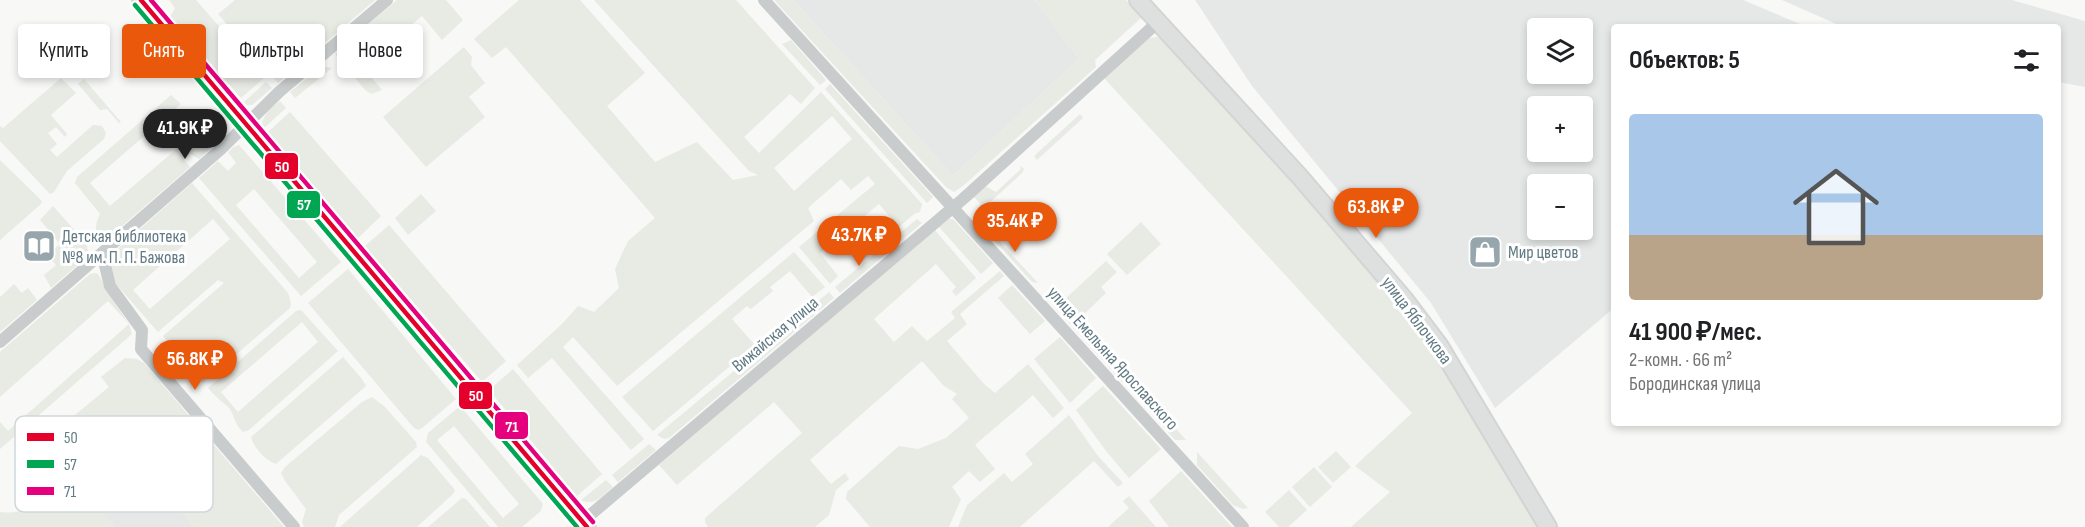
<!DOCTYPE html>
<html lang="ru">
<meta charset="utf-8">
<style>
:root{--surface:#fff;--page:#f6f6f6;--text:#202124;--muted:#757577;--line:#e0e0e0;--accent:#ea580c}
body{margin:0;font-family:"Sofia Sans Condensed",sans-serif;background:var(--page);color:var(--text);height:100vh;display:flex;flex-direction:column;font-size:22px;white-space:nowrap}
*{box-sizing:border-box;margin:0}
p{font-size:20px;color:var(--muted)}
.icon{flex:none;width:33px;height:33px;fill:none;stroke:currentColor;stroke-width:2;stroke-linecap:round;stroke-linejoin:round}
.map{position:relative;flex:1;overflow:hidden}
.sheet{position:absolute;left:1611px;top:24px;width:450px;height:402px;display:flex;flex-direction:column;background:var(--surface);border-radius:6px;box-shadow:0 3px 9px #0003}
.sheet>*{flex:none}
.banner{position:absolute;left:18px;top:24px;width:570px;height:54px;display:flex;gap:12px}
.controls{position:absolute;left:1527px;top:18px;display:grid;gap:12px}
.controls a{display:grid;place-items:center;width:66px;height:66px;border-radius:6px;background:var(--surface);box-shadow:0 3px 9px #0003;font-size:30px}
.price{position:absolute;translate:-50% -51px;padding:0 14px;border-radius:21px;background:var(--accent);color:#fff;font-size:20px;line-height:39px;filter:drop-shadow(0 2px 3px #0008)}
.price::after{content:'';position:absolute;left:50%;top:36px;width:18px;height:14px;margin-left:-9px;background:inherit;clip-path:polygon(0 0,100% 0,50% 100%)}
.price.current{background:#222;color:#fff}
ul{padding:0;list-style:none}
li{display:grid;align-content:center;gap:12px;height:318px;padding:0 18px}
li+li{border-top:2px solid var(--line)}
li span{display:grid;place-items:center;height:186px;border-radius:6px;color:#555}
li>.icon{margin-inline-start:auto}
span .icon{width:108px;height:108px;fill:#fffc;stroke-width:1}
li b{font-size:26px}
h2{display:flex;justify-content:space-between;align-items:center;height:72px;padding:0 18px;font-size:26px}
.chip{padding:0 21px;border-radius:6px;background:var(--surface);box-shadow:0 3px 9px #0003;font-size:21px;line-height:54px}
.chip.current{background:var(--accent);color:#fff}
.map>svg:first-child{display:block}
.built{fill:#e6e8e8;fill-rule:evenodd}
.green{fill:#e8eae4;fill-rule:evenodd}
.lines{fill:none;stroke-linecap:round;stroke-linejoin:round}
.secondary-casing{stroke:#d3d5d5;stroke-width:20}
.street{stroke:#c9cccc;stroke-width:12}
.secondary{stroke:#dee0e0;stroke-width:16}
.bus-1-casing{stroke:#fff;stroke-width:9}
.bus-2-casing{stroke:#fff;stroke-width:9}
.bus-3-casing{stroke:#fff;stroke-width:9}
.bus-1{stroke:#e4002b;stroke-width:4.5}
.bus-2{stroke:#00a651;stroke-width:4.5}
.bus-3{stroke:#e5007d;stroke-width:4.5}
.labels{text-anchor:middle;stroke-width:6;stroke-linejoin:round;paint-order:stroke}
.poi-label{font-size:18px;fill:#617a83;stroke:#fff;text-anchor:start}
.street-label{font-size:18px;fill:#617a83;stroke:#fff}
.key{fill:#fff;stroke:#d0d7da;stroke-width:1.5}
.key-label{font-size:16px;fill:#617a83}
.line-badge{stroke:#fff;stroke-width:2}
.badge-label{font-size:16px;text-anchor:middle;font-weight:bold;fill:#fff}
</style>
<div class="map">
<svg width="2085" height="527" viewBox="0 0 2085 527">
<rect width="100%" height="100%" fill="#f8f8f7"/>
<path class="built" d="M793,0h242l44,59 -126,117z
M1195,0h548l64,27h-193v281l-119,100 -64,-105 -179,-217zM1538,28h44v46h-44zM1538,106h44v46h-44zM1582,184v46h-44v-46z
M1782,0h230l73,21v66l-27,-5v-55h-215z
M116,435l79,92h-122z"/>
<path class="green" d="M169,0h27l68,78 -23,20 -71,-81 5,-9z
M235,0h140l-97,83 -60,-69z
M397,0h49l17,20 -21,20 -20,-24 -60,50 20,24 -11,4 -6,-4 -29,-35 2,-6z
M519,0h61l65,73 -38,33 48,56 42,-20 36,38 25,-5 -9,-4 -155,-171h142l79,88 -14,16 -11,-10 -46,43 15,16 62,-61 101,112 -2,8 -6,2 -15,13 -20,-23 -59,49 18,23 -8,8 -31,-37 76,-63 -7,-8 -17,14 -10,-11 -33,29 6,13 -197,165 -44,-49 -10,10 81,92 -13,11 -79,-92 -24,20 -11,-13 45,-41 16,-18 16,6 25,-24 -4,-19 13,-28 27,-23 -149,-171 -14,11 -18,-19zM832,116l20,23 -58,52 -20,-23z
M774,0h19l160,176 126,-117 -44,-59h91l16,17 -47,43 1,7 -133,119 -9,6 -8,-5z
M1156,37l7,1 65,69 126,143 62,77 47,70 74,130h-186l39,-35 -35,-26 57,-53 -308,-335 45,-40z
M791,40l35,40 -6,5 -38,-41z
M464,47l8,10 -1,8 14,18 -16,14 16,20 -59,50 -43,-50z
M322,66l10,2 -37,30 -5,-6z
M61,78l15,15 -25,22 16,19 -2,3 -9,-10 -8,6 9,11 -7,6 7,7 36,-32 9,1 4,7 -2,6 -37,32 -13,21 -4,2 -50,-53v-15l3,2z
M84,79l37,43 -2,1 -12,-14 -7,1 -22,-26z
M266,82l6,6 -20,17h-5l-3,-3z
M830,84l103,113 -6,6 -102,-114z
M171,95l10,9 -91,79 20,23 91,-78 19,12 -21,19 -9,-5 -6,6 6,7 -84,73c-14,-4 -11,-16 -6,-26l-25,-31 2,-6z
M280,101l6,7 -22,20 -2,-6c4,-10 10,-15 18,-21z
M290,112l91,104 -23,22 -90,-106z
M1080,114l3,4 -46,42 -3,-4z
M239,145l102,117 -40,34 -102,-118 19,-17 10,10 8,-8 -8,-11 6,-5zM254,189l63,73 -18,16 -63,-73z
M0,160l42,41 -1,3 -41,36z
M1021,166l3,3 -2,4 -36,33h-3l-9,-9 11,-11 11,6 24,-22z
M192,183l96,110 3,10 -1,5 -87,75 -40,-47 61,-53 -6,-3 -60,52 -42,-48c-5,-10 -8,-21 -3,-31zM213,219l17,20 -80,70 -17,-19z
M421,194l15,17 -28,24 -13,-17z
M53,206l33,37 3,12 -38,33 -7,-13 12,-10 -9,-10 13,-11 -20,-24z
M976,216l62,67 -6,-1 -58,-64z
M917,219l5,4 -82,70 -5,-6z
M949,219h4l40,44 -12,11 -42,-47z
M1141,222l20,22 -34,31 -20,-21z
M389,225l117,136 -24,21 -117,-136z
M935,230l41,48 -20,18 -4,-5 4,-4 -20,-23 -62,55 20,23 18,-16 15,15 28,-23 -4,-6 49,-41 4,5 -44,38 7,10 -20,17 37,43 11,9 33,-29 36,44 -11,10 -20,-23 -58,50 20,24 -15,13 -11,-11 -17,16 9,12 -12,28h-79l-24,-28 1,-7 52,-46 19,3 28,-11 23,-20 -17,-19 5,-5 -13,-8 -22,-25 -112,99 21,24 14,-11 4,6 -13,11 -7,25 -14,12h-107l-3,-5v-4l97,-85 -28,-31 -97,83 -18,-20z
M794,252l31,35 -13,10 -22,-26 -20,16 3,4 -22,18 -4,-3 -15,13 23,26 -102,86 -31,-34z
M1106,261l11,11 -16,15 5,6 -26,25 -16,-18z
M348,269l108,130 -34,29 -4,2 -4,-2 -106,-125z
M95,273l3,1 14,25 17,25 3,10 -132,115v-27l8,9 121,-107 -21,-23 -108,96v-45l90,-78z
M14,284l8,9 6,-5 9,12 -37,32v-35z
M1012,285l33,36 -15,13 -32,-36z
M829,292l5,6 -165,140 -5,1 -7,-4z
M1052,298l80,87 -10,-3 -70,-78z
M301,310l37,41 -89,79 -6,2c-10,-9 -8,-19 -16,-26 -7,-6 -13,-11 -19,-18l88,-77zM302,322l16,20 -80,70 -17,-20z
M1060,337l36,41 -26,25 -36,-44z
M343,357l19,22 4,7 -90,78c-11,-4 -22,-16 -25,-27z
M125,358l12,1 7,4 140,164h-89l-51,-59 -44,40 16,19h-116v-15c24,3 26,-5 40,-20 5,-5 11,-9 16,-12l-25,-29 78,-64 -8,-10z
M513,369l89,105 -25,22 -88,-106z
M1103,386l58,63 -32,29 -23,-27 -30,-41z
M372,397l12,9 32,36 1,5 -78,68 -4,12h-31l-2,-5 4,-13 -21,-28 -4,-8 4,-6 77,-65z
M1148,397l38,43h-11l-28,-31z
M460,406l83,98 -2,7 -19,16h-24l-72,-85 2,-9zM454,426l65,78 -16,14 -66,-78z
M1069,415l29,41 25,27 -5,4 -24,-26 -74,66h-62l9,-22 37,-32 8,9 21,-18 -8,-10z
M649,444l7,6 -38,32 -6,-7z
M1336,451l15,16 -18,16 -15,-16z
M1197,452l51,56 -5,1 -10,-4 -36,-40z
M421,455l7,3 27,32 -1,3 -37,34h-77z
M1314,467l18,20 -22,20 -18,-20z
M1181,471l51,56h-63l-20,-26z
M606,480l7,7c-10,8 -19,20 -32,13z
M1289,490l18,20 -19,17h-9l-14,-15z
M1129,496l27,31h-48l21,-19 -6,-7z
M462,498l4,1 24,28h-62z"/>
<g class="lines">
<g class="secondary-casing">
<path id="secondary" d="M141,0l336,395 110,132
M1138,0l162,177 105,123 34,45 109,182"/>
</g>
<path class="street" d="M764,0l479,527
M102,253l8,33 32,44 -1,19 153,178
M0,342l221,-193 58,-57 108,-92
M576,527l387,-328 195,-177"/>
<use href="#secondary" class="secondary"/>
<g class="bus-1-casing">
<path id="bus-1" d="M141,0l446,527"/>
</g>
<g class="bus-2-casing">
<path id="bus-2" d="M135,5l442,522"/>
</g>
<g class="bus-3-casing">
<path id="bus-3" d="M151,0l442,522"/>
</g>
<use href="#bus-1" class="bus-1"/>
<use href="#bus-2" class="bus-2"/>
<use href="#bus-3" class="bus-3"/>
</g>
<defs>
<g id="library-square" transform="scale(1.725)"><rect x="-9" y="-9" width="18" height="18" rx="4" fill="#96a6ac" stroke="#fff"/><path d="M-6-4Q-3-5.5-.7-3.5V5Q-3 3-6 4ZM6-4Q3-5.5 .7-3.5V5Q3 3 6 4Z" fill="#fff"/></g>
<g id="shop-square" transform="scale(1.725)"><rect x="-9" y="-9" width="18" height="18" rx="4" fill="#96a6ac" stroke="#fff"/><path d="M-5-2.5h2.3a2.7 3.5 0 0 1 5.4 0H5L5.5 6h-11ZM-1.5-2.5h3a1.5 2.3 0 0 0-3 0Z" fill="#fff"/></g>
</defs>
<g fill-rule="evenodd">
<use href="#library-square" x="39" y="246"/>
<use href="#shop-square" x="1485" y="252"/>
</g>
<g class="labels">
<g class="poi-label">
<text x="62" y="242">Детская библиотека<tspan x="62" dy="21">№8 им. П. П. Бажова</tspan></text>
<text x="1508" y="258">Мир цветов</text>
</g>
<g class="street-label">
<text transform="translate(1417 320) rotate(53)" y="6">улица Яблочкова</text>
<text transform="translate(775 334) rotate(-40)" y="6">Вижайская улица</text>
<text transform="translate(1113 358) rotate(48)" y="6">улица Емельяна Ярославского</text>
</g>
</g>
<rect x="15" y="416" width="198" height="96" rx="9" class="key"/>
<rect x="27" y="433" width="27" height="8" fill="#e4002b"/>
<rect x="27" y="460" width="27" height="8" fill="#00a651"/>
<rect x="27" y="487" width="27" height="8" fill="#e5007d"/>
<g class="key-label">
<text x="64" y="443">50</text>
<text x="64" y="470">57</text>
<text x="64" y="497">71</text>
</g>
<g class="line-badge">
<rect x="264" y="152" width="35" height="28" rx="6" fill="#e4002b"/>
<rect x="286" y="190" width="35" height="29" rx="6" fill="#00a651"/>
<rect x="458" y="381" width="35" height="29" rx="6" fill="#e4002b"/>
<rect x="494" y="411" width="35" height="29" rx="6" fill="#e5007d"/>
</g>
<g class="badge-label">
<text x="282" y="172">50</text>
<text x="304" y="210">57</text>
<text x="476" y="401">50</text>
<text x="512" y="432">71</text>
</g>
</svg>
<div class="controls">
<a><svg class="icon" aria-label="layers" viewBox="0 0 24 24"><path d="M12 4l9 5-9 5-9-5zM3 14l9 5 9-5"/></svg></a>
<a>+</a>
<a>−</a>
</div>
<b class="price current" style="left:185px;top:160px">41.9K ₽</b>
<b class="price" style="left:1376px;top:239px">63.8K ₽</b>
<b class="price" style="left:1015px;top:253px">35.4K ₽</b>
<b class="price" style="left:859px;top:267px">43.7K ₽</b>
<b class="price" style="left:195px;top:391px">56.8K ₽</b>
<div class="banner">
<a class="chip">Купить</a>
<a class="chip current">Снять</a>
<a class="chip">Фильтры</a>
<a class="chip">Новое</a>
</div>
<section class="sheet">
<h2>Объектов: 5<svg class="icon" aria-label="filters" viewBox="0 0 24 24"><path d="M4 7h16M4 17h16"/><circle cx="9" cy="7" r="2"/><circle cx="15" cy="17" r="2"/></svg></h2>
<ul>
<li><span style="background:linear-gradient(#a9c7e8 65%,#b9a48a 0)"><svg class="icon" aria-label="home" viewBox="0 0 24 24"><path d="M3 11l9-7 9 7M6 9v11h12V9"/></svg></span><div><b>41 900 ₽/мес.</b><p>2-комн. · 66 m²</p><p>Бородинская улица</p></div></li>
</ul>
</section>
</div>
